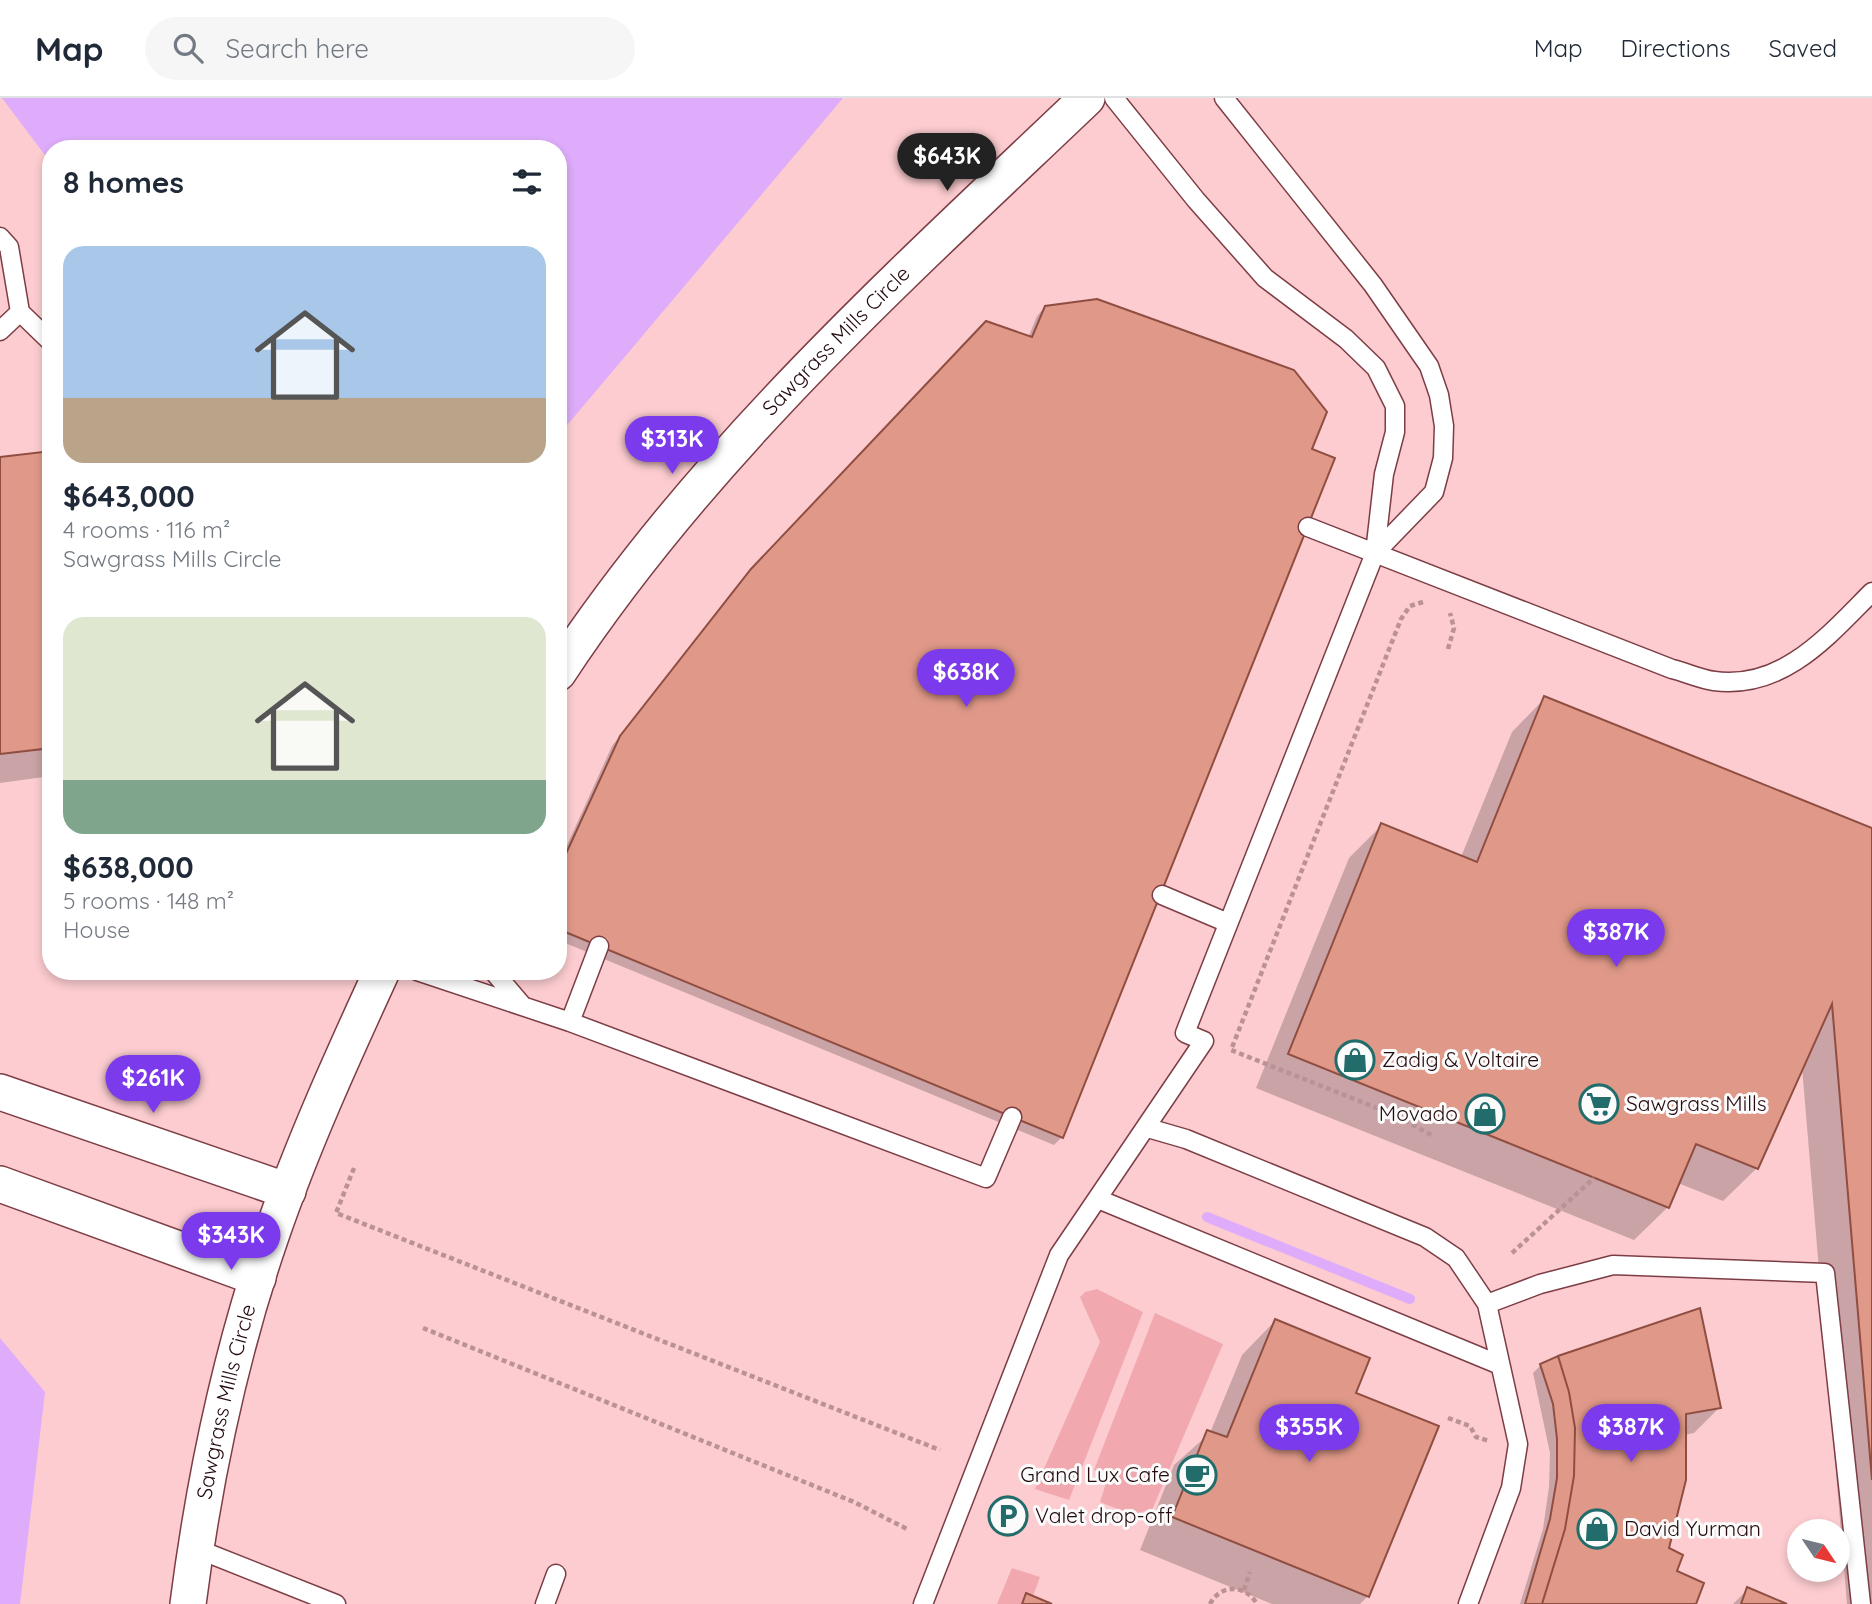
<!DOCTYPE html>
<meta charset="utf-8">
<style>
:root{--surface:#fff;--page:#f6f6f7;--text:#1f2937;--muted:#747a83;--line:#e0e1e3;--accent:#7c3aed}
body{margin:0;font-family:Quicksand,sans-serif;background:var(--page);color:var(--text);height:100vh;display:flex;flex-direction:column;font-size:26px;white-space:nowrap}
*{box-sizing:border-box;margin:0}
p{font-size:23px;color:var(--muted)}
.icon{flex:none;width:38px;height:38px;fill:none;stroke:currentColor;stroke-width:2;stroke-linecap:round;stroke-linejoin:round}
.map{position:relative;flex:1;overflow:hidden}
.panel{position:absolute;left:42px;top:42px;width:525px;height:840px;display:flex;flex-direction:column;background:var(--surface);border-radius:28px;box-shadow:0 4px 10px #0003}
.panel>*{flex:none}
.needle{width:46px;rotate:125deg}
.controls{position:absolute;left:1787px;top:1421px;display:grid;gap:14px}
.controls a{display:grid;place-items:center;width:63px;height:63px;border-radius:50%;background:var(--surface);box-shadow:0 4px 10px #0003;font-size:35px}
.price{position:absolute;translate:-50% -60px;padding:0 16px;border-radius:24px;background:var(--accent);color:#fff;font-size:23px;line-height:46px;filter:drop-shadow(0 2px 4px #0008)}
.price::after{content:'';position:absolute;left:50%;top:42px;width:21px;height:16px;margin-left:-10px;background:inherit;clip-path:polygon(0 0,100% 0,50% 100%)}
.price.current{background:#222;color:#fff}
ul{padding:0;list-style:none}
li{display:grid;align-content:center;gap:14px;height:371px;padding:0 21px}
li span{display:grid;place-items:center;height:217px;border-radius:21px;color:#555}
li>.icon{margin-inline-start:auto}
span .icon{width:126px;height:126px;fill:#fffc;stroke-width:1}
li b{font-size:30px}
h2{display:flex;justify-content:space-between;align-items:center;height:84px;padding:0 21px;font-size:30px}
header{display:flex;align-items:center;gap:42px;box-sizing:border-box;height:98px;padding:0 35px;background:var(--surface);border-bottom:2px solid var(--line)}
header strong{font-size:33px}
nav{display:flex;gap:38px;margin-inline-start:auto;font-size:24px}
.search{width:490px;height:63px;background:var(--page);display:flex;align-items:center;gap:18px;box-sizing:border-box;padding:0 24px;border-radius:38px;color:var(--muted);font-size:26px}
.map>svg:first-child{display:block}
.green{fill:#f1a8af}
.water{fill:#deacfa}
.shadow{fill:#0003}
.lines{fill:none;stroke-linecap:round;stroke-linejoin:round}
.stream{stroke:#deacfa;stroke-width:10}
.building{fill:#e09989;stroke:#8f4e41;stroke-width:2}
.lane-casing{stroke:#7d3d45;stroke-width:21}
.street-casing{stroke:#7d3d45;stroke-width:38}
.path{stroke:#ba9195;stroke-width:4.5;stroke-dasharray:5 3.5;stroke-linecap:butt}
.lane{stroke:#fff;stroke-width:18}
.street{stroke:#fff;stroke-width:35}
.labels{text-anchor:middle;stroke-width:6;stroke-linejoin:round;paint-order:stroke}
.street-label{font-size:21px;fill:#240a0e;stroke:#fbfbfb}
.poi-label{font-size:21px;fill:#240a0e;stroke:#fbfbfb;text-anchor:start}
</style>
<header>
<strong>Map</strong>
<div class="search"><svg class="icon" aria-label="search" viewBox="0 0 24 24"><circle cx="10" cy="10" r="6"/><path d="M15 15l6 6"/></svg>Search here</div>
<nav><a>Map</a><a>Directions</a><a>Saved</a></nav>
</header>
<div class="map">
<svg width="1872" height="1506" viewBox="0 0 1872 1506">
<rect width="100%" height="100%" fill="#fcccd0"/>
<path class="green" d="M1097,1191l46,23 -74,188 -34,-11 65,-147 -20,-45 5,-5z
M1155,1215l68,31 -71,166 -22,4 -30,-12 8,-25 -14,-7z
M1012,1470l28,9 -7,19 -7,-2 -4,10h-25z"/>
<path class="water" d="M2,0h841l-285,338v-287h-507v14z
M0,1240l45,54 -25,212h-20z"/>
<path class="shadow" d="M1045,209l17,830 -8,8 -496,-205v-75l54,-119 132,-167 284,-241 9,-22z
M51,355v323l-51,7v-324z
M1545,600l327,132v774h-25l-45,-537 -45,101 -34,33 -45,-18 -10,24 -34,33 -378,-152 93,-230 33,-33 79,32 51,-125z
M1275,1223l79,73 14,202 -8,8h-88l-132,-54 34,-85 36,-32 32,-78z
M1541,1267l178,43 -25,25 -10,2 -17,114 8,23 19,32h-174l23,-75 6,-42 1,-34 -17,-80z
M1748,1491l35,15h-50z"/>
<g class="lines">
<path class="stream" d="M1207,1119l203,82"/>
</g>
<path class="building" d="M1097,201l197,71 33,42 -15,37 23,9 -272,680 -505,-209v-58l62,-135 131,-167 235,-248 46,16 13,-31z
M51,353v297l-51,6v-297z
M1544,598l328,132v652l-40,-476 -74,165 -62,-25 -27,64 -381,-154 93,-231 96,39z
M1700,1210l21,100 -35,6v66l-17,68 14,7 -6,16 27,12 -8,21h-154l23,-75 9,-53 1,-48 -6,-36 -11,-36z
M1275,1221l95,39 -14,35 83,33 -70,171 -197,-80 35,-87 20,7z
M1558,1258l11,36 6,36 -1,48 -9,53 -23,75h-17l25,-85 7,-41v-39l-4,-35 -13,-40z
M1747,1489l40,17h-46z
M1026,1495l7,3 19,8h-30z"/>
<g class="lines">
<g class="lane-casing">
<path id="lane" d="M1224,0l149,187 56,81 10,29 5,31 -1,32 -9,34 -59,61
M0,139l9,10 11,65 31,30
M0,233l20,-19
M1308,429l364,142c13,3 28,10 42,12 69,9 114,-45 158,-89
M1162,797l66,28
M417,873l153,51 416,156 26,-61
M493,873l29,34
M570,924l29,-76
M1148,1030l38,11 239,98 31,21 31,46 31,140 -7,44 -43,116
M1098,1101l402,166
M1487,1206l53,-20 73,-19 212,8 36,331
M195,1450l141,56
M545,1506l11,-30
M923,1506l136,-349 145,-214 -19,-8 190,-480 9,-79 11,-42v-26l-19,-38 -30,-29 -81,-61 -69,-78 -82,-102"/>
</g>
<g class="street-casing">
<g id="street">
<path id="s1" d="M558,575c145,-220 339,-394 529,-575"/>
<path d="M0,994l288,99"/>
<path d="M0,1086l258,94"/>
<path id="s2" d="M188,1506c16,-124 42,-249 83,-368 31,-90 71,-178 111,-265"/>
</g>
</g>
<path class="path" d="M1423,504l-13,4 -9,13 -170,431 166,66 36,20
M1448,551l6,-21 -4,-15
M354,1070l-18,45 604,237
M1512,1155l82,-75
M423,1230l431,174 55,28
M1448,1320l22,8 6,11 13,4
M1244,1492l6,-18
M1210,1506c11,-21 36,-19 47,0"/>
<use href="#lane" class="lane"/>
<use href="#street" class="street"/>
</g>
<defs>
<g id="shop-ring" transform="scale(2.0125)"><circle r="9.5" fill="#fbfbfb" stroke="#226d6b" stroke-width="1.5"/><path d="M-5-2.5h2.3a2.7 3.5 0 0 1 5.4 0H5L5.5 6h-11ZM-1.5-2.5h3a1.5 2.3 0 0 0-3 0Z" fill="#226d6b"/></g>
<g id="supermarket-ring" transform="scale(2.0125)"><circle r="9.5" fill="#fbfbfb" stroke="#226d6b" stroke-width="1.5"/><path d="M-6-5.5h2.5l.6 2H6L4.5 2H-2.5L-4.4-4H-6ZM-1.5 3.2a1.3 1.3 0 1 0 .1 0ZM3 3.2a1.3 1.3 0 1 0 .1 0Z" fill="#226d6b"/></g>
<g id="cafe-ring" transform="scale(2.0125)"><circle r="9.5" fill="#fbfbfb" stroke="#226d6b" stroke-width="1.5"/><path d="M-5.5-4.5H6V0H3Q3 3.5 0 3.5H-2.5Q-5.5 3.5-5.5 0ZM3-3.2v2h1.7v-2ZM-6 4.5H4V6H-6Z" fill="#226d6b"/></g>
<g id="parking-ring" transform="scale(2.0125)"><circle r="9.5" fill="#fbfbfb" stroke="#226d6b" stroke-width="1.5"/><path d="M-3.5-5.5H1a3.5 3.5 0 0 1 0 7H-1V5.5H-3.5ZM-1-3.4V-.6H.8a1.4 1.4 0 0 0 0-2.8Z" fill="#226d6b"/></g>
</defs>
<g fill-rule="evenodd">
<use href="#shop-ring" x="1355" y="962"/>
<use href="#supermarket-ring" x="1599" y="1006"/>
<use href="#shop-ring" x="1485" y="1016"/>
<use href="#cafe-ring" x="1197" y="1377"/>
<use href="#parking-ring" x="1008" y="1418"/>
<use href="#shop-ring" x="1597" y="1431"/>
</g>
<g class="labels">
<g class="street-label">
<text dy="7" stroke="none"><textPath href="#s1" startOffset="434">Sawgrass Mills Circle</textPath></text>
<text dy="7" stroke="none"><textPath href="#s2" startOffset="206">Sawgrass Mills Circle</textPath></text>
</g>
<g class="poi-label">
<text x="1382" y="969">Zadig &amp; Voltaire</text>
<text x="1626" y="1013">Sawgrass Mills</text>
<text x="1458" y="1023" text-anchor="end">Movado</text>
<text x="1170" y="1384" text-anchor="end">Grand Lux Cafe</text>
<text x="1035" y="1425">Valet drop-off</text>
<text x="1624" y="1438">David Yurman</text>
</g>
</g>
</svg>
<div class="controls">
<a><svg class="needle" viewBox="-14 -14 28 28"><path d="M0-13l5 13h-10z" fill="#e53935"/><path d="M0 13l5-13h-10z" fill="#747a83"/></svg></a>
</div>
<b class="price current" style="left:947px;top:95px">$643K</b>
<b class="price" style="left:672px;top:378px">$313K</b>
<b class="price" style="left:966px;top:611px">$638K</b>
<b class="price" style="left:1616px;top:871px">$387K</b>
<b class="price" style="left:153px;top:1017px">$261K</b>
<b class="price" style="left:231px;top:1174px">$343K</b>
<b class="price" style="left:1309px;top:1366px">$355K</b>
<b class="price" style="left:1631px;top:1366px">$387K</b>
<section class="panel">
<h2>8 homes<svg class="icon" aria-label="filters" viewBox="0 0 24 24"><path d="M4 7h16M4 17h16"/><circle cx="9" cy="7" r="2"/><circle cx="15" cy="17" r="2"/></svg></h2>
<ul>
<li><span style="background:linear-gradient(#a9c7e8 70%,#b9a48a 0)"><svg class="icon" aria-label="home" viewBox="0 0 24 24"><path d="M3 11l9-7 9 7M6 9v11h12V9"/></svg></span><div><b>$643,000</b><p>4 rooms · 116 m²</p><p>Sawgrass Mills Circle</p></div></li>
<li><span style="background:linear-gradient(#dfe7d0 75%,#7fa58c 0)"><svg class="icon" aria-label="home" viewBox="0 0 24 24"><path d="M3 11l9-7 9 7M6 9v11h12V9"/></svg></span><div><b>$638,000</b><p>5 rooms · 148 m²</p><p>House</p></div></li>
</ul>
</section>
</div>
